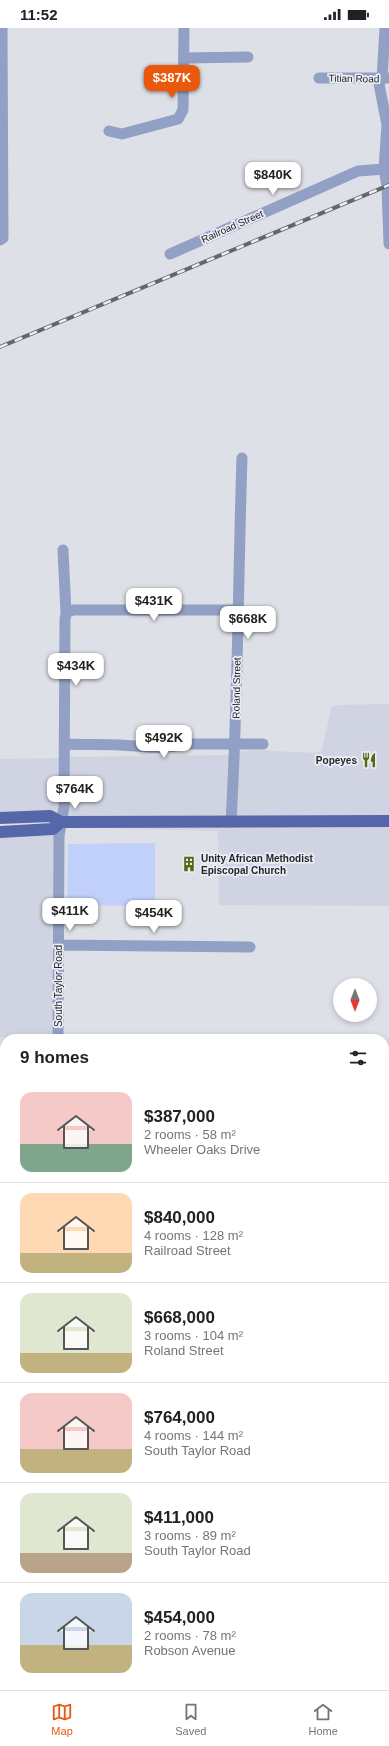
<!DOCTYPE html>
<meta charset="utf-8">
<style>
:root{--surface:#fff;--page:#f6f6f6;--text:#202124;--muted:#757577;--line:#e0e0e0;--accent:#ea580c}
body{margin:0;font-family:Arial,sans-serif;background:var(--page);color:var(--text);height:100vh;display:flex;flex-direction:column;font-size:15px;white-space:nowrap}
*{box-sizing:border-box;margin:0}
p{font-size:13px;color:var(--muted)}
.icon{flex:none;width:22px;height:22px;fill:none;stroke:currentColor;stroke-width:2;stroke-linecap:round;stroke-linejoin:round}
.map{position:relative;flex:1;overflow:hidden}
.side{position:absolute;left:0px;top:1006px;width:389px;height:656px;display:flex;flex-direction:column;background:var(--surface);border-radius:16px 16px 0 0;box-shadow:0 2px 6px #0003}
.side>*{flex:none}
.needle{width:26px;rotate:180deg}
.tools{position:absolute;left:333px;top:950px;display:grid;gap:8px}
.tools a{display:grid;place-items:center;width:44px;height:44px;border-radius:50%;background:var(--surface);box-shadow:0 2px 6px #0003;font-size:20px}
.price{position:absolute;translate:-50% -34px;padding:0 9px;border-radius:8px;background:#fff;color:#222;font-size:13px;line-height:26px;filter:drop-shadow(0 1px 2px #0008)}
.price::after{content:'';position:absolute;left:50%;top:24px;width:12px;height:9px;margin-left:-6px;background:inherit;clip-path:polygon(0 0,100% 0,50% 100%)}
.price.current{background:var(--accent);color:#fff}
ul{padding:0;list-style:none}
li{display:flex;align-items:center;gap:12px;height:100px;padding:0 20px}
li+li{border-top:1px solid var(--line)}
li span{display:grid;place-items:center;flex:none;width:112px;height:80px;border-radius:12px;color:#555}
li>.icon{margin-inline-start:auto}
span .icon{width:48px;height:48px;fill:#fffc;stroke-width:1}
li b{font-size:17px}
h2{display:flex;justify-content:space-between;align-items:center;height:48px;padding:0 20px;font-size:17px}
.status{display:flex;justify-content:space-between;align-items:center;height:28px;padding:0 20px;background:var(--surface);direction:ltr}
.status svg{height:11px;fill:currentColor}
.dock{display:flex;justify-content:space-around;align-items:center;height:56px;border-top:1px solid var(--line);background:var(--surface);font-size:11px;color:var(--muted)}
.dock a{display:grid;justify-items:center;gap:2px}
.dock .current{color:var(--accent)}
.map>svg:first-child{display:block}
.built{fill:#d0d4e2}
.green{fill:#c1cffb}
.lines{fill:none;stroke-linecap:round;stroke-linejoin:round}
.minor{stroke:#93a0c5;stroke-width:11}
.major{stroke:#5567a9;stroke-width:12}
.rail-casing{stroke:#65666a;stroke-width:4}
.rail{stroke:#ebedf5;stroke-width:2.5;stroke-dasharray:8;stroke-linecap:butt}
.labels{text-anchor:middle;stroke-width:3.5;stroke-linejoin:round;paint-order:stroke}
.street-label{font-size:10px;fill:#252629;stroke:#ebedf5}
.poi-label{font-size:10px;font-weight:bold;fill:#252629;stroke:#ebedf5;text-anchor:end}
</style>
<div class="status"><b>11:52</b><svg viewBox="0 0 49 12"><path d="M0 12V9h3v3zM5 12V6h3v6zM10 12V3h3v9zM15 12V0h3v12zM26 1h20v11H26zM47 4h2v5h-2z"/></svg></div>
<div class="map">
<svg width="389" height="1662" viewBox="0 0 389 1662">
<rect width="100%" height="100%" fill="#dee0e7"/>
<path class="built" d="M389,676v112l-153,1 3,-65 14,-2 62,3 7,-3 9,-42 7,-3z
M231,727l-4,62 -161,1 3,-61z
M60,730l-2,57 -58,-1v-55z
M389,798v80l-170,-1 -1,-74 -153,-4z
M55,805l-1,204h-54v-200z"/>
<path class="green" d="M155,815v63l-88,-1 1,-61z"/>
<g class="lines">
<path class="minor" d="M385,0l-3,51 -3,5 8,41 -3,44 3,17 2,58
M184,30l64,-1
M319,50h69
M109,103l13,3 56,-15 5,-9 1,-82
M0,212l3,-2 -1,-210
M170,226l188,-83 26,-2
M66,585l7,-3h164
M65,716c18,1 37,0 55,1 23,1 43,5 65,-1h78
M231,794c7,-121 7,-243 11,-364
M58,917l192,2
M58,1011l1,-203 5,-29 1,-187 1,-7 -3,-63
M384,1277l5,-4
M384,1341h5
M0,1607h5
M59,1657v5
M357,1657v5"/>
<path class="major" d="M0,790l50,-2 11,6 328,-1
M0,804l53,-3 8,-7"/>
<g class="rail-casing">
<path id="rail" d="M0,319l389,-162"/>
</g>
<use href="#rail" class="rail"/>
</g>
<defs>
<g id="restaurant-bare" transform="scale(1.2)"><path d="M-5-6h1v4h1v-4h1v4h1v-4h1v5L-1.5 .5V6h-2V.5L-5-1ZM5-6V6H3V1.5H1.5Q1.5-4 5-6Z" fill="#586914" stroke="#ebedf5" stroke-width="2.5" paint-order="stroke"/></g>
<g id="building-bare" transform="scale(1.2)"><path d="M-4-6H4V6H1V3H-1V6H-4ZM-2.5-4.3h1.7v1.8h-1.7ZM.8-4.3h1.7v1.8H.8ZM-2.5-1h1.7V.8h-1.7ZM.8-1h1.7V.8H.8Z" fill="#586914" stroke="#ebedf5" stroke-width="2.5" paint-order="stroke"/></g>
</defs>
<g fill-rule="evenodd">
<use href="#restaurant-bare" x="369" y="732"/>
<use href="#building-bare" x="189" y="836"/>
</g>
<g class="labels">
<g class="street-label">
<text transform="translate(354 50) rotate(1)" y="4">Titian Road</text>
<text transform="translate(232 198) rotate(-24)" y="4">Railroad Street</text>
<text transform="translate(236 660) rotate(-89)" y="4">Roland Street</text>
<text transform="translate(58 958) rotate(-90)" y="4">South Taylor Road</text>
</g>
<g class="poi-label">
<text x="357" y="736">Popeyes</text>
<text x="201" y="834" text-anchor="start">Unity African Methodist<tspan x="201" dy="12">Episcopal Church</tspan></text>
</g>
</g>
</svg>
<div class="tools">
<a><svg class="needle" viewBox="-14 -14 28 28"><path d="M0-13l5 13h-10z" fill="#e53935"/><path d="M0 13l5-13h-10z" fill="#757577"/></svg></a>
</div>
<b class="price current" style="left:172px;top:71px">$387K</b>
<b class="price" style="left:273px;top:168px">$840K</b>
<b class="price" style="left:154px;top:594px">$431K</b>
<b class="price" style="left:248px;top:612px">$668K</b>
<b class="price" style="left:76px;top:659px">$434K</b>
<b class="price" style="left:164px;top:731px">$492K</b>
<b class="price" style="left:75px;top:782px">$764K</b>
<b class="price" style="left:70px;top:904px">$411K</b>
<b class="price" style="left:154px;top:906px">$454K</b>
<section class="side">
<h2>9 homes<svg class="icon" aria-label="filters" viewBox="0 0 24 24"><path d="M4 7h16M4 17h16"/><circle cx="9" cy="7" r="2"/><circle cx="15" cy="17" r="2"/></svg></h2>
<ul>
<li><span style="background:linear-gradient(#f6c9c9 65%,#7fa58c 0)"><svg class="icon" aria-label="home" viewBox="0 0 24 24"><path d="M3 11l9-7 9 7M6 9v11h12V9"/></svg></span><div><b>$387,000</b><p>2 rooms · 58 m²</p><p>Wheeler Oaks Drive</p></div></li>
<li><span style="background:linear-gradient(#ffd9b3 75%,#c2b280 0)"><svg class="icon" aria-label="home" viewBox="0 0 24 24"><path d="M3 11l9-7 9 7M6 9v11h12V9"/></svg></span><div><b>$840,000</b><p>4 rooms · 128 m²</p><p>Railroad Street</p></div></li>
<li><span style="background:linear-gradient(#dfe7d0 75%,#c2b280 0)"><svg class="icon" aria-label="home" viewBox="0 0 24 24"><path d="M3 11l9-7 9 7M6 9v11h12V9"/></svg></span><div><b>$668,000</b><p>3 rooms · 104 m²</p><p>Roland Street</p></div></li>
<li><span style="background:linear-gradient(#f6c9c9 70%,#c2b280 0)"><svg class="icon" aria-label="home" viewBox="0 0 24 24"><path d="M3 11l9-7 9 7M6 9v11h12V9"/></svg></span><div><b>$764,000</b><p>4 rooms · 144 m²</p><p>South Taylor Road</p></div></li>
<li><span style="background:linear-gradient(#dfe7d0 75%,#b9a48a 0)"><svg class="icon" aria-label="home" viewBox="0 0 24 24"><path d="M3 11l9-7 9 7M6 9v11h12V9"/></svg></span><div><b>$411,000</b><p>3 rooms · 89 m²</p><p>South Taylor Road</p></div></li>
<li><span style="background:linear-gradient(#c9d6e8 65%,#c2b280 0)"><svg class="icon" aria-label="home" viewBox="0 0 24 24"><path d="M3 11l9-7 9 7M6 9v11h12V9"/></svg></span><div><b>$454,000</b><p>2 rooms · 78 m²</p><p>Robson Avenue</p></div></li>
</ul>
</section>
</div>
<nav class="dock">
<a class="current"><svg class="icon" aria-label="map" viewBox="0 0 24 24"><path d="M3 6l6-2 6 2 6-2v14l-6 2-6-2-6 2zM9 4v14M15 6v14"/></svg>Map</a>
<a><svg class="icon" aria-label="saved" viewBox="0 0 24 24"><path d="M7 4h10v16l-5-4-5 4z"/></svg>Saved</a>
<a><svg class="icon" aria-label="home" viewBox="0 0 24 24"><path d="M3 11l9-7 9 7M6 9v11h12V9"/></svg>Home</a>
</nav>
